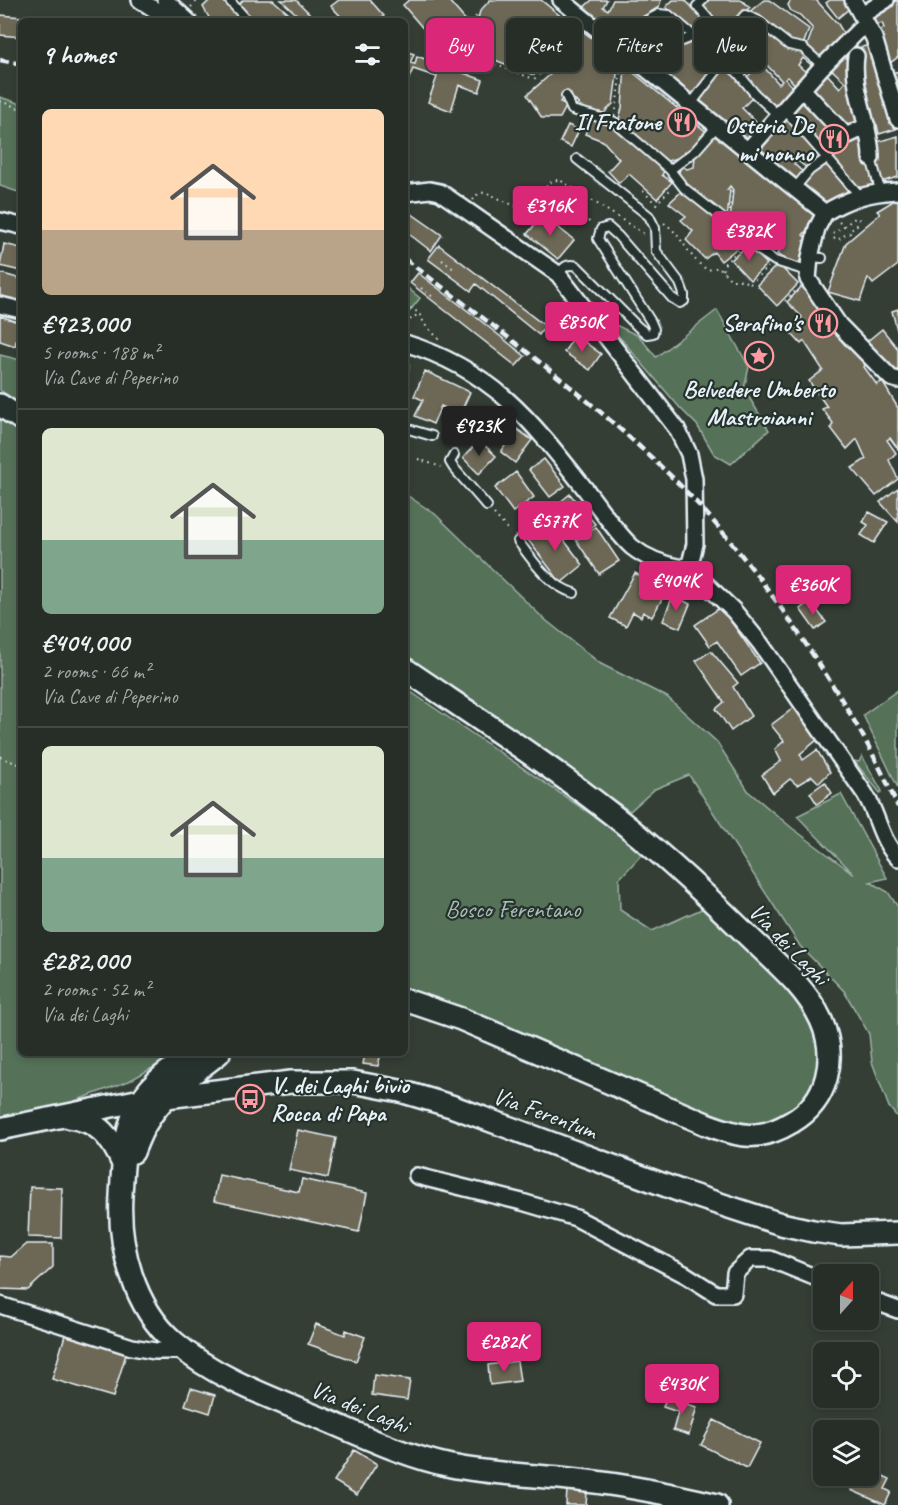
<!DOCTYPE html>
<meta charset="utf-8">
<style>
:root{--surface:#272e28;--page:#333a34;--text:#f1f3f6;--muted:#a4a8a8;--line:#434a45;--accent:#db2777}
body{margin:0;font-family:Caveat,sans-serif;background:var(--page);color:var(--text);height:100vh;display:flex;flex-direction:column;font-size:22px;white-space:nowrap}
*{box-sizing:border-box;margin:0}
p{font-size:20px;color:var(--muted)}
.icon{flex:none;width:33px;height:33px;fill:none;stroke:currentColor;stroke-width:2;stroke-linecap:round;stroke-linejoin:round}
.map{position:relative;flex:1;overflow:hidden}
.side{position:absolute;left:18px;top:18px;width:390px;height:1038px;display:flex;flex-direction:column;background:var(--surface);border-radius:9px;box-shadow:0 3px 9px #0003,0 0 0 2px var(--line)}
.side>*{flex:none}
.guide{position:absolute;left:426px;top:18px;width:381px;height:54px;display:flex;gap:12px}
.needle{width:39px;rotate:21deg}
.fabs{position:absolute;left:813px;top:1264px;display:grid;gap:12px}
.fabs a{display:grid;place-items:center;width:66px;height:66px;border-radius:9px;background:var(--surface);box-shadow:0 3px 9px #0003,0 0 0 2px var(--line);font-size:30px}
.price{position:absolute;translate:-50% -51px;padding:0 14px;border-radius:6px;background:var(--accent);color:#fff;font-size:20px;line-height:39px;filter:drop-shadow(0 2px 3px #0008)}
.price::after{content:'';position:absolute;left:50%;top:36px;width:18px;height:14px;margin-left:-9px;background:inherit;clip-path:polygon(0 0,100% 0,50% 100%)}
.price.selected{background:#222;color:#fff}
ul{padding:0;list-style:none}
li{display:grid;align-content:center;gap:12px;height:318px;padding:0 24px}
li+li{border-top:2px solid var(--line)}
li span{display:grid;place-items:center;height:186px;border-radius:9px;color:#555}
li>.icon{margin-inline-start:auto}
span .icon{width:108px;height:108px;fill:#fffc;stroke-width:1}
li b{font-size:26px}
h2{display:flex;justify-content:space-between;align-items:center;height:72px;padding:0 24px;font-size:26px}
.tag{padding:0 21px;border-radius:9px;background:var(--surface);box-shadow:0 3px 9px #0003,0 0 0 2px var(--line);font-size:21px;line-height:54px}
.tag.selected{background:var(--accent);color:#fff}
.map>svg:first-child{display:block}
.green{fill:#557158;stroke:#9eb1a8;stroke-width:1.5}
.building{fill:#6d6855;stroke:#e8f1f8;stroke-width:1.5}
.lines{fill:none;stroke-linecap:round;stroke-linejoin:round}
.lane-casing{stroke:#e8f1f8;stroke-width:12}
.street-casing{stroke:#e8f1f8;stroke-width:20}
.secondary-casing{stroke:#e8f1f8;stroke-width:26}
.path{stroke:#e8f1f8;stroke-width:2;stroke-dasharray:1.5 4.5;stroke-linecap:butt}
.lane{stroke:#26332d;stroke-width:8}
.street{stroke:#26332d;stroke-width:15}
.secondary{stroke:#26332d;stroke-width:21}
.rail{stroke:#e8f1f8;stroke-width:4.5;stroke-dasharray:9 4.5;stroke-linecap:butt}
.labels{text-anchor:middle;stroke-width:4.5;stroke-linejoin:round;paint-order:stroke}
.poi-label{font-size:24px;font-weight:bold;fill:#e8f1f8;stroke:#26332d;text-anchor:end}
.park-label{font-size:24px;fill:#adbeb8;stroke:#26332d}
.street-label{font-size:24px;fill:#e8f1f8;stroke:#26332d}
</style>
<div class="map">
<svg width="898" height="1505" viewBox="0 0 898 1505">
<rect width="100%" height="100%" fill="#343e35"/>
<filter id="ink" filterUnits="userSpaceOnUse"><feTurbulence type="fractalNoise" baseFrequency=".0167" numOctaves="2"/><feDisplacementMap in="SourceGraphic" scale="12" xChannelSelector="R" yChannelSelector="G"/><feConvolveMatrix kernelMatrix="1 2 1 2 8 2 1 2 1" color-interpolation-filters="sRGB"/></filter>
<g filter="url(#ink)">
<path class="green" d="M0,97l21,7v89l-21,-7z
M405,286l15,12 -15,19z
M717,310l32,57 -5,22 25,41 -38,34 -17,-10 -17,-29 -17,-17 -75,-88 34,16 17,21z
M0,355l21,5v44l-21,-14z
M0,413l21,14v626h158l-50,28 -79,29 -50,9z
M405,494l30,20 108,104 58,46 66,33 50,45 32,50 43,36 62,46 -57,-58 44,-22 46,84 -17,4 18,10 10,15v211l-9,-11 -17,-45 -3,-28 -25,-43 -44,-45 -111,-171 -34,14 -25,22 -225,-151z
M405,688l240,163 -26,28 1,31 32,21 52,-23 88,78 31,60 -13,57 -60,28 -345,-141z
M898,690v98l-35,-73z
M862,756l20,35 -2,2 -26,-32 5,1z"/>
<path class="building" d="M210,0h16l17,21h-32l-8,-14z
M243,0h30l24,21h-45l-15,-14z
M281,0h15l17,17 -4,4h-5z
M339,0h31l14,16 -5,5h-34l-14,-15z
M409,0h39l19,22 -29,24 -35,-41z
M490,0h51l23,19 -10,15 -13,30 -7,11 -65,-25 11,-39z
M592,0h15l-4,7 5,3 5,-10h48l-2,7 -28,17 -9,18 -39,-34z
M673,0h12l37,38 -10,11 -46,-42z
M707,0h34l9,7 -26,27 -23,-28z
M764,0h5l40,29 -6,16 -13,-3 -42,-29z
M791,0h25l22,24 8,13 -27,23 -13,-12 7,-19 -13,-14 -9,-4 -3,-6z
M830,0h16l5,7 -13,11 -12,-15z
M898,0v57l-8,6 -11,-32 5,-3 -2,-5 -5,2 -5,-7 6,-9z
M0,15l33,3v3h-12v16l-21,-2z
M665,16l5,9 -7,4 8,14 -30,13 -12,-11 10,-18z
M39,18l23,3h-23z
M745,18l6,2 51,29 16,14 -4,4 -11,-9 -5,7 11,10 -11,13 -10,-11 -3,2 11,11 -18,21 -33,-32 16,-15 18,20 3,-3 -21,-22 -17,16 -27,-25z
M572,23l47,36 -6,45 -11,11 -16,-3 -20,-21 -6,11 7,3 -7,13h-18l-15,-23 26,-23z
M694,41l25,24 -27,35 -47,-41 24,-7 6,10 6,-4 -5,-10z
M871,45l25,84 -17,5 -2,-9 -5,2 -15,-79z
M405,51l9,3 -4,9 5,1 2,-8 29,11 2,-7 10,4 -3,6 28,10 -4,12 -20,-7 -8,26 -23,-9 9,-25 -24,-8 -6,14 -2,-1z
M847,51l7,7 7,67 -15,6 -37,-40 16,-19 15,16 5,-6 -16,-15z
M725,64l29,32 -12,12 20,20 -15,18 -53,-44z
M625,66l84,68 -24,22 -21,6 -46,-39 4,-15z
M898,71v24l-5,-22z
M806,98l36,40 -16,12 -34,-40z
M787,117l37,39 -16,13 -10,-8 -4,3 11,10 -10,9 -39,-33z
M592,119l24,7 49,43 -3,6 10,7 -15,17 -28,-25 -10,9 -11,-12 11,-12 -16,-18 -18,-7z
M568,125l11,5 -8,17 -11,-5z
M865,131l3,28 6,25 -14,5 -28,-33 17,-21z
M716,132l104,81 -17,22 8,6 -14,25 -20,-12 3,-4 -14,-9 -5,6 -14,-9 -17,-17 3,-31 -3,-4 -3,4h3l-3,30 -41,-35 -8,-9 3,-11 6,4 7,-2 1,-11z
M898,136v41l-17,5 -5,-15 -3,-24z
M829,164l20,29 -28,14 -20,-23 12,-13z
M682,191l32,25 26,30 -19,15 -7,-9 -9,7 -19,-19 7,-9 -12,-11 5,-4 -17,-13z
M898,198v67l-25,19 -5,-6 -8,23 -32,-9 18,-49 34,-29 -3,-3z
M405,209l37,26 -11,16 -26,-20z
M543,215l31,25 -16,19 -31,-25z
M4,244l17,4v23l-21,-5z
M439,245l106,81 -6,9 -63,-51 -5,7 -43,-32z
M748,245l19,19 -17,16 -19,-20z
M778,264l20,20 -21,22 -20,-21z
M0,273l21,6v28l-21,-6z
M418,273l54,41 53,42 -9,10 -106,-83z
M803,285l22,25 -4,5 24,30 3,-3 18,21 -2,4 13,18 5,-4 16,27v41l-8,-11 -3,2 9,13 -7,7 9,19 -22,17 -24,-28 14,-9 -9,-20 -10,10 -16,-21 2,-5 -11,-14 5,-2 -18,-26 14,-11 -19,-29 -3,3 -10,-11 11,-16 -15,-15z
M898,309v21h-1l-5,-19z
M0,316l21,7 -6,23 -15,-5z
M882,329l16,20v23l-33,-29z
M575,335l26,19 -11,16 -26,-18z
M405,365h4l-2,25h-2z
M425,371l45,21 -10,22 -19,-8 -8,18 -18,-8 8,-16 -9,-4z
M500,417l32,23 -17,23 -14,-11 4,-6 -17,-12z
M479,440l17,16 -17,18 -16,-16z
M544,459l21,27 -15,11 -21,-27z
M516,472l18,25 -21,15 -18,-24z
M898,488v34l-18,-20z
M570,494l25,30 -16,13 -15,-18 -5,4 -10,-12z
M869,512l19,10 -14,21 -13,-8 7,-10 -5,-3z
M551,523l32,42 -22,18 -36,-47z
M596,527l23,34 -20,13 -23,-34z
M635,573l32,17 -15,27 -9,-5 -2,5 -8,-5 -7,14 -16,-8z
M673,595l17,9 -10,24 -17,-7z
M810,601l16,21 -11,8 -15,-21z
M721,607l39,56 -19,13 -24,-35 -7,5 -15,-21z
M711,651l27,32 -5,4 18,29 -20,15 -15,-22 8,-7 -28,-41z
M795,707l22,33 -17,14 3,6 14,-10 13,22 -11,11 -7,-7 -15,9 -7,-6 -17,14 -11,-18 19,-14 -6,-12 9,-8 -13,-16z
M825,782l7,11 -15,11 -7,-11z
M405,1018h5l-2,19h-3z
M365,1053h16l-3,13 -15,-2z
M298,1130l38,8 -8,40 -39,-8z
M219,1175l80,17 3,-13 65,14 -8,39 -145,-31z
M30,1187l32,1 -1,50 -33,-1z
M26,1244h27v23l-25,23 -28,-1v-33l11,1z
M316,1324l29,11 1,-5 19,7 -9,24 -48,-17z
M65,1335l61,19 -13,43 -61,-18z
M517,1361l3,20 -30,4 -2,-20z
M374,1375l36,5 -3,20 -35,-5z
M191,1388l24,7 -5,18 -25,-8z
M666,1398l31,9 -8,28 -16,-5 5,-18 -15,-5z
M714,1420l46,23 -13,25 -46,-23z
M354,1450l23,14 -20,31 -23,-14z
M868,1469l22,10 -5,10 6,3 -6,13 -34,-15 6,-14h11z
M567,1490l20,2 -1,13h-20z"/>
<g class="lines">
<g class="lane-casing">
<path id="lane" d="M229,0l19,21
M703,0l-6,6 28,32
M624,49l12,-23 23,-12 10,1 69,58 17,21 23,21
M712,52l33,-37 12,5 32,25 14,3 20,18
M637,60l57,-24
M566,96l6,14 41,11 57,49 14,18 47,37 7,11 37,25 32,10
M691,104l33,-43
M784,109l77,88
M871,158l9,32
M670,170l25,-19 22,-25
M794,189l16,-19 17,-12 19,-22
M810,257l12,1
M558,274c6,-7 9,-11 19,-8l61,61 9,7 6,-1 1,-4 -3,-7 -53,-83 3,-10 7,-2 10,9 54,62 8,5 4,-2v-7l-4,-11 -24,-32 -1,-23 -6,-12 -72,-57
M405,428l27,8
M454,455l-4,7 3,5 34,39
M518,541c15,20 31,45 56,52"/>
</g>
<g class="street-casing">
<path id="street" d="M140,0l32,21
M165,0l23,21
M561,0l264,213
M853,0l21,38 24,81
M862,15l24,-15
M856,56c-5,34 15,68 15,102
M802,89l44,47 21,-10
M748,150l72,-81 46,-46
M405,193l25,-3 10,2 118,82 119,155 12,25 5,25 1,65 -5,20 -8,4c-17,-3 -36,-10 -50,-21 -18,-17 -31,-38 -46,-57 -55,-70 -93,-120 -181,-147
M825,213l-8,15 -7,29 -2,22 31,46 52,53 7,2
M825,213c21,-14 48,-21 73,-22
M0,221l21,5
M0,305l21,5
M688,567l46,44 26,32 105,151c13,21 15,46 33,64
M417,1176l105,26 54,16 110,57 30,19h17l2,-21 15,-14h20l54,22
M868,1299l30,11
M0,1305l132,42 23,4h31"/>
</g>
<g class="secondary-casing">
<path id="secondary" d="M0,405l21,14
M405,669c69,47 139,92 204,143 48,37 92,78 135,120 27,27 61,53 77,88 17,38 7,81 -29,102 -33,20 -52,15 -86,2l-245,-105 -56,-19
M196,1053c-67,39 -71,70 -75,143 -3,51 13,111 53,146 41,36 98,56 149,77 42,18 84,38 128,47 45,9 91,9 136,15 44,5 87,14 130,24
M69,1117c30,4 42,20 54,47
M0,1129l141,-29 150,-18h62l47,9 51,15 232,86 98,32 32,7 28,4 57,-2
M133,1152c4,-10 8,-21 14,-30 16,-28 47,-49 72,-69"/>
</g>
<path class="path" d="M191,7l7,-7
M476,16l-12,37 70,26 11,-9 18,-43
M0,101l21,8
M616,110l5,-42
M643,191l13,13 16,-16
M542,193l51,31
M473,200l4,-5 8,-3 30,14 15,2c13,-7 13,-29 30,-28l84,54
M730,211l2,-20
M839,222l5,4 11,-8 4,1 -1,5 -9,8 3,4
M664,223c19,12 24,36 44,47l11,-3 12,13h11l8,4 18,-17
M844,226l-10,7 -1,5 5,2 11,-8
M442,260l13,10
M723,270l2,-7 15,-14
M421,288l12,9
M785,301l12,-12
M405,305l14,8 6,12 14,14
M405,323l12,-8
M418,459l23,8
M494,514l16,18
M0,757l21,8"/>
<use href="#lane" class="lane"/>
<use href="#street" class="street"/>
<use href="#secondary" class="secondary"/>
<path class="rail" d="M0,60l21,4
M405,259c94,71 189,141 273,224 53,54 98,115 139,178 31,47 59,95 81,146"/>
</g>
</g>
<defs>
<g id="restaurant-ring" transform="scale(1.5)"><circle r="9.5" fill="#26332d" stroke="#ff9aa2" stroke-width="1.5"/><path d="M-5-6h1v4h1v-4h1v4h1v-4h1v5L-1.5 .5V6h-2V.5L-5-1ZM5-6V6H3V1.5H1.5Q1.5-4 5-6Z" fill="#ff9aa2"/></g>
<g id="sight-ring" transform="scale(1.5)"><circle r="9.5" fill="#26332d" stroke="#ff9aa2" stroke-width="1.5"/><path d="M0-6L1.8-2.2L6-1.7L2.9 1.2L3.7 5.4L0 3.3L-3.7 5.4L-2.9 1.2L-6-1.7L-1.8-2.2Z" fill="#ff9aa2"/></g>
<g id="bus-ring" transform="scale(1.5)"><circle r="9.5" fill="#26332d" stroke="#ff9aa2" stroke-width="1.5"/><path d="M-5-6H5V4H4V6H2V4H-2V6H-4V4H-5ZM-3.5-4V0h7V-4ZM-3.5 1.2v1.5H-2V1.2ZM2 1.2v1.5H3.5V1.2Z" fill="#ff9aa2"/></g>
</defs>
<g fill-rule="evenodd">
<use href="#restaurant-ring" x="682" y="122"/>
<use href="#restaurant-ring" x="834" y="139"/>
<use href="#restaurant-ring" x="823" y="323"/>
<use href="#sight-ring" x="759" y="356"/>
<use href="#bus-ring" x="250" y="1099"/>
</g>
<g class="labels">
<g class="poi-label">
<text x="661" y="130">Il Fratone</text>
<text x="813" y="133">Osteria De<tspan x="813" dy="28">mi nonno</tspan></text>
<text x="802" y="331">Serafino's</text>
<text x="759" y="397" text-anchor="middle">Belvedere Umberto<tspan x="759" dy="28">Mastroianni</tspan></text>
<text x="271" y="1093" text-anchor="start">V. dei Laghi bivio<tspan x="271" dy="28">Rocca di Papa</tspan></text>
</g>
<g class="park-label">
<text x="513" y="917">Bosco Ferentano</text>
</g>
<g class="street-label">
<text transform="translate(789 944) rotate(46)" y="8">Via dei Laghi</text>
<text transform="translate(545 1113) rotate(20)" y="8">Via Ferentum</text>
<text transform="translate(360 1407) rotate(22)" y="8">Via dei Laghi</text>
</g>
</g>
</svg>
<div class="fabs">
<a><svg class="needle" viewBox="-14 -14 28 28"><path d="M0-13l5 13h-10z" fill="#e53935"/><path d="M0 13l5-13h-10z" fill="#a4a8a8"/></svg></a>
<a><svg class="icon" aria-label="locate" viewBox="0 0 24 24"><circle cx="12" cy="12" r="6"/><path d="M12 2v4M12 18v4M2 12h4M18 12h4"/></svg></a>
<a><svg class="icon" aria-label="layers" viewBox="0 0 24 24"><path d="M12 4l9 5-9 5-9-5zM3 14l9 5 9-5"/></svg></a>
</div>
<b class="price" style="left:550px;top:237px">€316K</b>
<b class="price" style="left:749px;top:262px">€382K</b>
<b class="price" style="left:582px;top:353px">€850K</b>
<b class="price selected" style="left:479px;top:457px">€923K</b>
<b class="price" style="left:555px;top:552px">€577K</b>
<b class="price" style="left:676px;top:612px">€404K</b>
<b class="price" style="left:813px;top:616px">€360K</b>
<b class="price" style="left:504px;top:1373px">€282K</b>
<b class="price" style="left:682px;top:1415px">€430K</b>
<div class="guide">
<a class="tag selected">Buy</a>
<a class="tag">Rent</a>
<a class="tag">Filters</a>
<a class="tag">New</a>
</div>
<section class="side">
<h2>9 homes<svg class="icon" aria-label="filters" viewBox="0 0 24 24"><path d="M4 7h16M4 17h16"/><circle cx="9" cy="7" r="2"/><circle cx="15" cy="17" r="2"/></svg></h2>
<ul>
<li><span style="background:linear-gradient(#ffd9b3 65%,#b9a48a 0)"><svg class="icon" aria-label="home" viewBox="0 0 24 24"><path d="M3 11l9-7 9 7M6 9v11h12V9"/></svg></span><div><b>€923,000</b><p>5 rooms · 188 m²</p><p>Via Cave di Peperino</p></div></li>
<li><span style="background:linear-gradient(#dfe7d0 60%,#7fa58c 0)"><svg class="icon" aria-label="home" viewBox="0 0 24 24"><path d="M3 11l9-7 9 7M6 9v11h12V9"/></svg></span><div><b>€404,000</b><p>2 rooms · 66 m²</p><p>Via Cave di Peperino</p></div></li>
<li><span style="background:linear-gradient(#dfe7d0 60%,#7fa58c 0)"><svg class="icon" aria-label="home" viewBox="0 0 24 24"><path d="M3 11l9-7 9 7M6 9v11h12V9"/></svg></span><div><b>€282,000</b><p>2 rooms · 52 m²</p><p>Via dei Laghi</p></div></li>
</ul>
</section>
</div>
